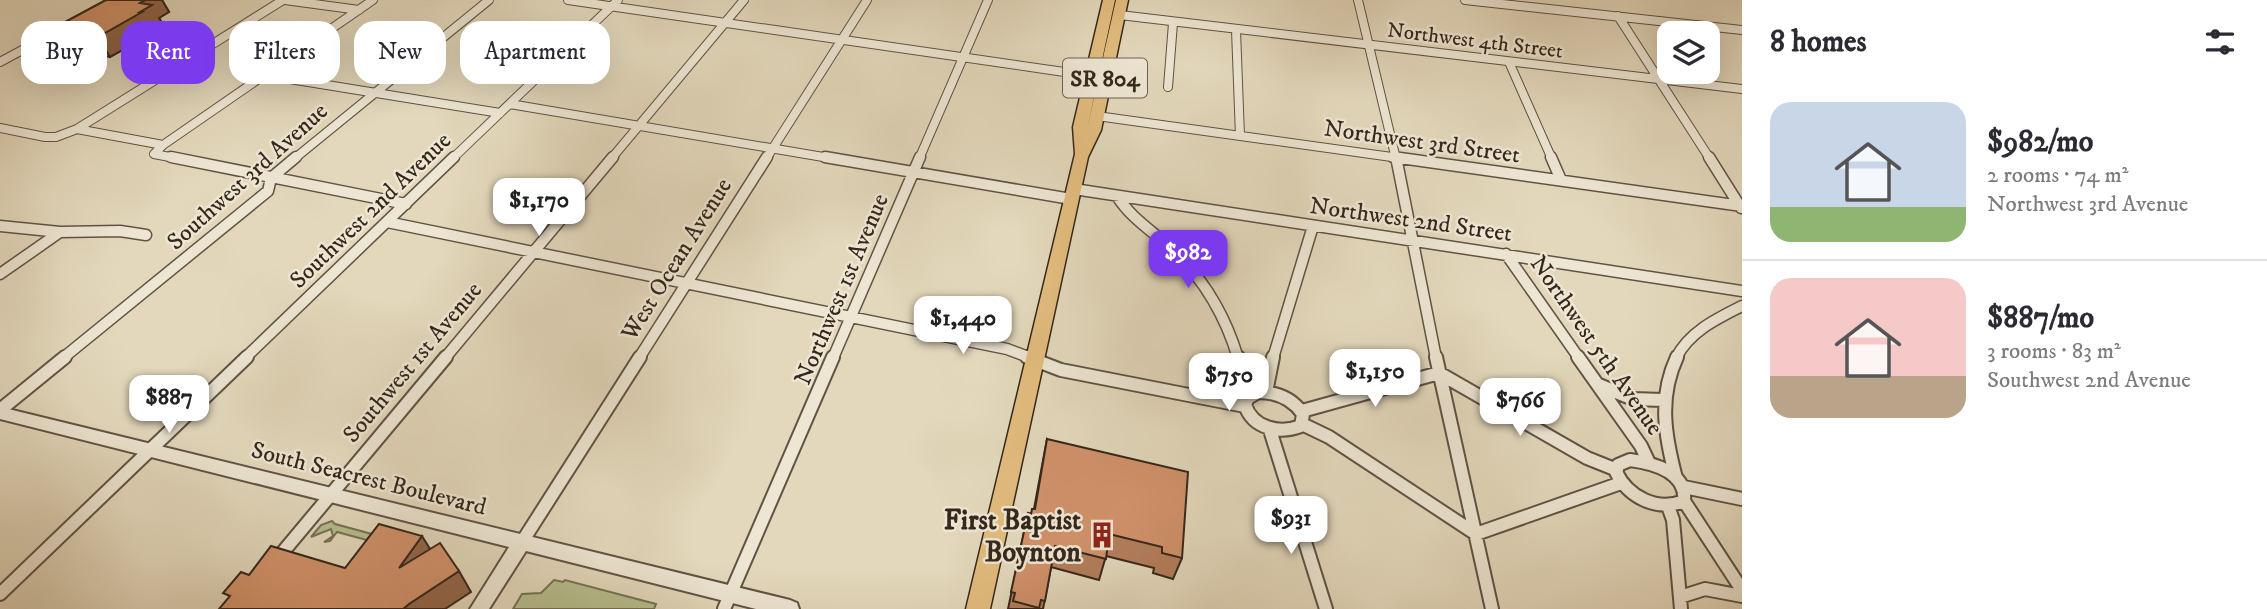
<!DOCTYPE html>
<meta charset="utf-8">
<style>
:root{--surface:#fff;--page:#f2f2f3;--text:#2b2b33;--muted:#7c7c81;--line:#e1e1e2;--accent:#7c3aed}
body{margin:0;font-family:"IM FELL DW Pica",serif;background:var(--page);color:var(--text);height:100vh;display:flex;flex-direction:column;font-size:26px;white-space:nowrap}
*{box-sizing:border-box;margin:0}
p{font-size:23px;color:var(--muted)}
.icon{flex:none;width:38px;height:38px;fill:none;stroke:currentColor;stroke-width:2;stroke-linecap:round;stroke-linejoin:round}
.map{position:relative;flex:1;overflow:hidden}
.details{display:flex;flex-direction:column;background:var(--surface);width:525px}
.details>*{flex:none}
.hud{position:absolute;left:21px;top:21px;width:665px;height:63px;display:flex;gap:14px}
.controls{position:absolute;left:1657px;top:21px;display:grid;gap:14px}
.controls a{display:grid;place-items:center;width:63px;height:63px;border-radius:14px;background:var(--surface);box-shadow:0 7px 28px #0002;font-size:35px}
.price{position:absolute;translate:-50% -60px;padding:0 16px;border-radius:14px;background:#fff;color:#222;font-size:23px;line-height:46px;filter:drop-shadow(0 2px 4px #0008)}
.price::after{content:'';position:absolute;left:50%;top:42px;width:21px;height:16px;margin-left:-10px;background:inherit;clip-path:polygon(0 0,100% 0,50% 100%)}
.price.on{background:var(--accent);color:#fff}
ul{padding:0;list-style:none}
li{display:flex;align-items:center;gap:21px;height:175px;padding:0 28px}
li+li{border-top:2px solid var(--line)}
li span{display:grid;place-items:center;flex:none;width:196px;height:140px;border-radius:21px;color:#555}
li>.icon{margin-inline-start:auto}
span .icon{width:84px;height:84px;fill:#fffc;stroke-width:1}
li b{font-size:30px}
h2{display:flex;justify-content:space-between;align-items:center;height:84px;padding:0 28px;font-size:30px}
.pill{padding:0 24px;border-radius:21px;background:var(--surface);box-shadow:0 7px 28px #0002;font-size:24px;line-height:63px}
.pill.on{background:var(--accent);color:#fff}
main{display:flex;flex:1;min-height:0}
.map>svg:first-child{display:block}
.green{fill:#b6be8e;stroke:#767255;stroke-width:2}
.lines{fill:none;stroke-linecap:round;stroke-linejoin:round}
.minor-far2-casing{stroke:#605344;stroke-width:10}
.minor-far1-casing{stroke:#605344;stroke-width:13}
.minor-casing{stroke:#605344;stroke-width:16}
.tertiary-casing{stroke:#605344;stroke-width:4}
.primary-casing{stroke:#35271c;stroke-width:3}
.minor-far2{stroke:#ede6d3;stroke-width:8}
.minor-far1{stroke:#ede6d3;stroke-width:10}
.minor{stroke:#ede6d3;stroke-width:12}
.tertiary{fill:#ede6d3;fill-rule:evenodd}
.primary{fill:#e2bc7e;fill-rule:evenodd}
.wall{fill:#b37d5b;stroke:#35271c;stroke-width:2}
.shaded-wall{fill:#92664a;stroke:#35271c;stroke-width:2}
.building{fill:#d0916a;stroke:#35271c;stroke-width:2}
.labels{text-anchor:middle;stroke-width:5;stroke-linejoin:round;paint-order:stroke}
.far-street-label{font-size:21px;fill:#35271c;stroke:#ede6d3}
.shield{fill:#ede6d3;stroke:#6c6053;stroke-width:2}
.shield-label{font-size:23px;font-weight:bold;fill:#35271c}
.street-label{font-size:24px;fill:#35271c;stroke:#ede6d3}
.near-poi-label{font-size:28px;font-weight:bold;fill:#35271c;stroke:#ede6d3;text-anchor:end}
</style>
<main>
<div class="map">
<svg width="1742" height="609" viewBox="0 0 1742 609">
<rect width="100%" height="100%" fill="#e3d8bc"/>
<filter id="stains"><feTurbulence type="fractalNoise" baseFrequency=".00286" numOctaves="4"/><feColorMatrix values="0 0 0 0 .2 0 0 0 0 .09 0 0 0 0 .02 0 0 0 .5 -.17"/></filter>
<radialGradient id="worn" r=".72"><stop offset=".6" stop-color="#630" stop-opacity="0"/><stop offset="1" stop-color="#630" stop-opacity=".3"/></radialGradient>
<path class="green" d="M332,521l3,3 63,17 -24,1 -37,-10 -7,9 -6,1 9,-6 -2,-7 -20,8 10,-12z
M554,580l9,2 2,-2 91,24 -2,5h-141l9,-15 19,-1z"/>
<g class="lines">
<g class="minor-far2-casing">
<path id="minor-far2" d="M285,0l74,10
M568,0l524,76
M1358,0l38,159
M1465,0l277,30
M1120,15l622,74
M1618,16l92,143
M1236,30l4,106
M0,62l65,-35
M1509,62l43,97
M265,75l235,38
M1168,87l5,-64
M510,104l325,55
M1097,116l309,43
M0,128l45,9h11l21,-8 86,16 -9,9 26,5
M77,129l206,-129
M163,145l210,-145
M294,159l195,-159
M452,159l166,-159
M611,159l133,-159
M766,159l101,-159
M919,159l69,-159"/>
</g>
<g class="minor-far1-casing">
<path id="minor-far1" d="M171,157l235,47
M825,157l246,42
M1393,157l349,49
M1396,157l40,201
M1551,157l10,23
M1709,157l32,51
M1074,189l668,102
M1117,196c15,24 39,37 58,56 31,30 51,66 63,106
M387,222l620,127 24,9
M0,226l60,6 60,-1 26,4
M1506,254l73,104
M0,274l60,-42
M63,358l205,-167 3,-13 25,-21
M245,358l209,-201
M445,358l168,-201
M639,358l128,-201
M833,358l87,-201
M1273,358l40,-132
M1676,358c13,-26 40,-39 66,-52"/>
</g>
<g class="minor-casing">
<path id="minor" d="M1027,357l34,13 184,36
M1238,357l11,39
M1436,357l56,252
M1578,357l63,89 8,17
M1599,385l34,14 30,1
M1258,392c19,0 34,6 45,22l-2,12c-21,8 -48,3 -56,-21l3,-7z
M1266,392l7,-35
M0,410l65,-53
M1302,411l137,-38 148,85 30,12
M1302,424l27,13 147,97 145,-51
M1270,430l56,179
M1630,460c23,3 57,12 54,41 -27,11 -56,-4 -68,-29l2,-7z
M1676,478c-11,-42 -18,-80 1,-121
M1684,487l58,12
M1684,501l58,89
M1668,506l5,14 8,89
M522,542l118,-185
M277,559l169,-202
M0,594l247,-237
M1680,597l25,-8 37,7
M724,609l109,-252"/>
</g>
<g class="tertiary-casing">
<path id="tertiary" d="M0,407l790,193 7,3 2,6h-43l-230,-58 -37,58h-19l39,-62 -509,-128z"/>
</g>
<g class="primary-casing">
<path id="primary" d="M1103,0h12l-28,129 29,-129h12l-27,130 -13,27 -98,452h-24l109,-455 -2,-27z"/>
</g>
<use href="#minor-far2" class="minor-far2"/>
<use href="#minor-far1" class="minor-far1"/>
<use href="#minor" class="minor"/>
<use href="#tertiary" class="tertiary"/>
<use href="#primary" class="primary"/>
</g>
<path class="wall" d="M106,0h56l7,12 -10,6 4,6 -10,6 1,2 -44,25 -45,-8 -13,-20z
M1047,439l135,119 -9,21 -20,-6 1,-5 -48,-12 -7,24 -48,-13 -8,42h-35l20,-96 3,1 3,-5z"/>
<path class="shaded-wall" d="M145,0h17l7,12 -10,6 4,6 -10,6 1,2 -44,25 -12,-20 42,-34z
M422,536l13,21 -36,11z
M459,571l12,21 -26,17h-42l6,-5z"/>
<path class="building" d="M106,0h39l-5,3 12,2 -12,7h2l-44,25 -46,-8z
M1047,439l141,33 -6,86 -20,-5v-6l-53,-13 -3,25 -51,-13 -10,55 -4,-1 -2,8 -26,-7 2,-8 -4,-1 17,-79 3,1 1,-5h3z
M379,524l43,12 -23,32 41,-25 19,28 -50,33 -6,5h-184l11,-13 -7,-3 18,-21 8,3 22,-29 74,22z"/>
<defs>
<g id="building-bare" transform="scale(2.1)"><path d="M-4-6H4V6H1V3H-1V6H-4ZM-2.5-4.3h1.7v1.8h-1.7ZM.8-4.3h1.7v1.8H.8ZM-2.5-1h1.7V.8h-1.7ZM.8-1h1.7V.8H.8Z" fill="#8f2418" stroke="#ede6d3" stroke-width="2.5" paint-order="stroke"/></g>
</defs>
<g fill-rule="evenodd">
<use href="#building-bare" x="1102" y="535"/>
</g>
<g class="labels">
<g class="far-street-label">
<text transform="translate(1475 40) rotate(7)" y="7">Northwest 4th Street</text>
</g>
<rect class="shield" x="1063" y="58.5" width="84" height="39" rx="5"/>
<g class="shield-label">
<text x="1105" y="86">SR 804</text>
</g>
<g class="street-label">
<text transform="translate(1422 141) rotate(8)" y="8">Northwest 3rd Street</text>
<text transform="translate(247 176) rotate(-42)" y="8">Southwest 3rd Avenue</text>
<text transform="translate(370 210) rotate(-44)" y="8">Southwest 2nd Avenue</text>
<text transform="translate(1411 219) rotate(8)" y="8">Northwest 2nd Street</text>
<text transform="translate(676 259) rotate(-58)" y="8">West Ocean Avenue</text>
<text transform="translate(841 289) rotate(-67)" y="8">Northwest 1st Avenue</text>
<text transform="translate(1597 345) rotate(55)" y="8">Northwest 5th Avenue</text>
<text transform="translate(412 362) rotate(-50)" y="8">Southwest 1st Avenue</text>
<text transform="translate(369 478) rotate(14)" y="8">South Seacrest Boulevard</text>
</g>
<g class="near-poi-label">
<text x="1081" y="529">First Baptist<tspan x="1081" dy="32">Boynton</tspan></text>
</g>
</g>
<rect width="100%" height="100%" filter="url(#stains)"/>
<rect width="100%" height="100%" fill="url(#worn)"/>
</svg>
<div class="controls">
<a><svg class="icon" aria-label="layers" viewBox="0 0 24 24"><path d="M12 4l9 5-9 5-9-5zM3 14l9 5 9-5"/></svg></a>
</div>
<b class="price" style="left:539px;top:238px">$1,170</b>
<b class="price on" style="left:1188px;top:290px">$982</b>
<b class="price" style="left:963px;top:356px">$1,440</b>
<b class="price" style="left:1375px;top:409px">$1,150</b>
<b class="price" style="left:1229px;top:413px">$750</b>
<b class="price" style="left:169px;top:435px">$887</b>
<b class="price" style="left:1520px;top:438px">$766</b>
<b class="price" style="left:1291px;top:556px">$931</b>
<div class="hud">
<a class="pill">Buy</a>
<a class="pill on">Rent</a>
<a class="pill">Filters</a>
<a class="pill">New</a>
<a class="pill">Apartment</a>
</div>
</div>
<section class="details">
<h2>8 homes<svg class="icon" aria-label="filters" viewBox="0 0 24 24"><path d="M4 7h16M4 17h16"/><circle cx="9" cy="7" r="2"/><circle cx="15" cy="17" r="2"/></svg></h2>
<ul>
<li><span style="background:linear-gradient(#c9d6e8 75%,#8fb573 0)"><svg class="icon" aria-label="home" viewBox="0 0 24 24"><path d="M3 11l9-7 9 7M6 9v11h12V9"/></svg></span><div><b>$982/mo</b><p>2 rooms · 74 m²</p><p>Northwest 3rd Avenue</p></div></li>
<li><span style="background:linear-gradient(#f6c9c9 70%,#b9a48a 0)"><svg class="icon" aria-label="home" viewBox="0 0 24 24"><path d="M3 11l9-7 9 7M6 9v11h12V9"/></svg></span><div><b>$887/mo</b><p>3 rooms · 83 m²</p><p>Southwest 2nd Avenue</p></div></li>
</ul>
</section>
</main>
